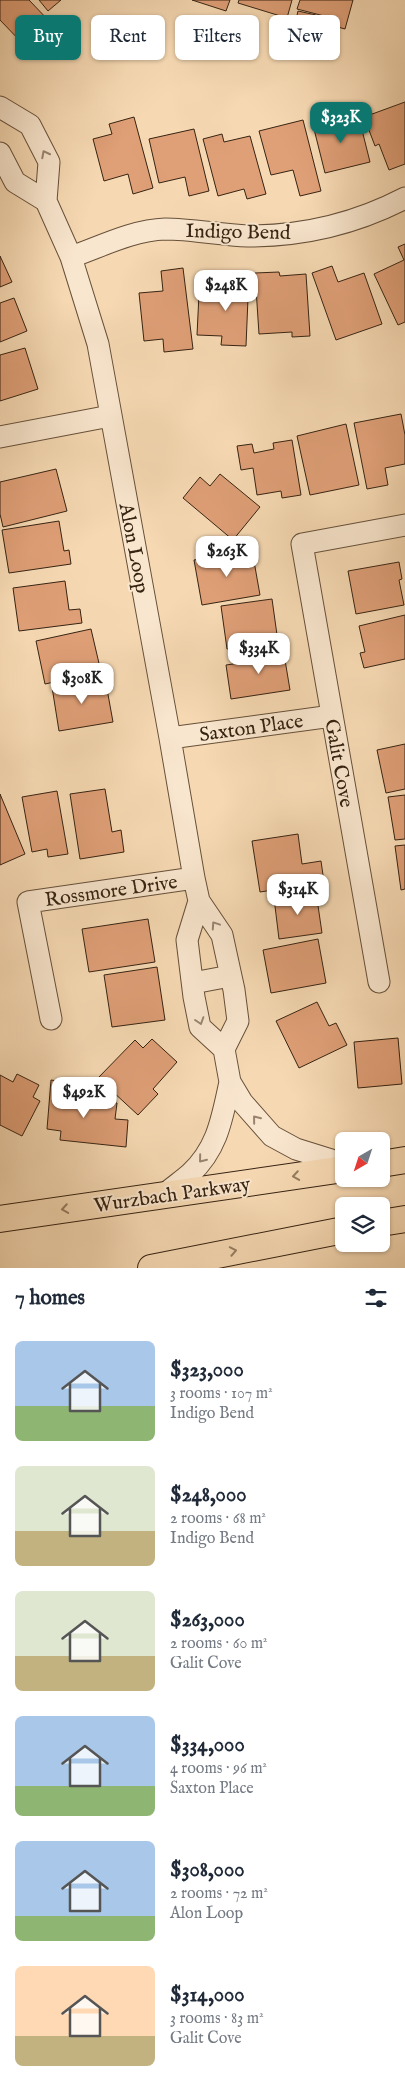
<!DOCTYPE html>
<meta charset="utf-8">
<style>
:root{--surface:#fff;--page:#f6f6f7;--text:#1f2937;--muted:#747a83;--accent:#0f766e}
body{margin:0;font-family:"IM FELL English",serif;background:var(--page);color:var(--text);height:100vh;display:flex;flex-direction:column;font-size:19px;white-space:nowrap}
*{box-sizing:border-box;margin:0}
p{font-size:16px;color:var(--muted)}
.icon{flex:none;width:28px;height:28px;fill:none;stroke:currentColor;stroke-width:2;stroke-linecap:round;stroke-linejoin:round}
.map{position:relative;height:1268px;overflow:hidden}
.side{display:flex;flex-direction:column;background:var(--surface);flex:1}
.side>*{flex:none}
.top-card{position:absolute;left:15px;top:15px;width:375px;height:45px;display:flex;gap:10px}
.needle{width:32px;rotate:219deg}
.buttons{position:absolute;left:335px;top:1132px;display:grid;gap:10px}
.buttons a{display:grid;place-items:center;width:55px;height:55px;border-radius:8px;background:var(--surface);box-shadow:0 1px 4px #0004;font-size:25px}
.price{position:absolute;translate:-50% -42px;padding:0 11px;border-radius:10px;background:#fff;color:#222;font-size:16px;line-height:32px;filter:drop-shadow(0 1px 2px #0008)}
.price::after{content:'';position:absolute;left:50%;top:30px;width:15px;height:11px;margin-left:-8px;background:inherit;clip-path:polygon(0 0,100% 0,50% 100%)}
.price.current{background:var(--accent);color:#fff}
ul{padding:0;list-style:none}
li{display:flex;align-items:center;gap:15px;height:125px;padding:0 15px}
li span{display:grid;place-items:center;flex:none;width:140px;height:100px;border-radius:8px;color:#555}
li>.icon{margin-inline-start:auto}
span .icon{width:60px;height:60px;fill:#fffc;stroke-width:1}
li b{font-size:21px}
h2{display:flex;justify-content:space-between;align-items:center;height:60px;padding:0 15px;font-size:21px}
.tag{padding:0 18px;border-radius:8px;background:var(--surface);box-shadow:0 1px 4px #0004;font-size:18px;line-height:45px}
.tag.current{background:var(--accent);color:#fff}
.map>svg:first-child{display:block}
.building{fill:#df9f77;stroke:#362312}
.lines{fill:none;stroke-linecap:round;stroke-linejoin:round}
.minor-casing{stroke:#66503a;stroke-width:23}
.major-casing{stroke:#362312;stroke-width:28}
.minor{stroke:#f9e6ce;stroke-width:21}
.major{stroke:#f6d9b3;stroke-width:26}
.oneway{stroke:#988470}
.oneway2{stroke:#967e62}
.labels{text-anchor:middle;stroke-width:4;stroke-linejoin:round;paint-order:stroke}
.street-label{font-size:20px;fill:#362312;stroke:#f9e6ce}
</style>
<div class="map">
<svg width="405" height="1268" viewBox="0 0 405 1268">
<rect width="100%" height="100%" fill="#f6d9b3"/>
<filter id="stains"><feTurbulence type="fractalNoise" baseFrequency=".004" numOctaves="4"/><feColorMatrix values="0 0 0 0 .2 0 0 0 0 .09 0 0 0 0 .02 0 0 0 .5 -.17"/></filter>
<radialGradient id="worn" r=".72"><stop offset=".6" stop-color="#630" stop-opacity="0"/><stop offset="1" stop-color="#630" stop-opacity=".3"/></radialGradient>
<path class="building" d="M0,0h29l21,22 -25,24 -25,-26z
M39,0h22l-13,11z
M192,0h38l-4,11z
M239,0h53l-5,18 -49,-15z
M300,0h53l-8,29 -18,-5 1,-7 -31,-8z
M298,11l18,4 -3,13 -18,-4z
M405,102v62l-16,6 -10,-26 -4,2 -11,-29z
M358,114l12,48 -45,11 -12,-48z
M134,117l19,71 -20,6 -5,-20 -24,7 -11,-42 19,-5 -3,-10z
M303,120l18,71 -21,5 -7,-26 -22,5 -12,-44z
M194,129l15,62 -20,5 -4,-19 -26,6 -10,-44z
M222,134l2,8 26,-6 16,58 -19,5 -3,-10 -26,7 -15,-57z
M405,244v78l-7,3 -24,-51 30,-14 -6,-13z
M0,256l12,26 -12,5z
M332,266l6,16 26,-9 18,51 -46,16 -24,-67z
M183,268l10,81 -29,3 -1,-13 -19,2 -5,-48 24,-2 -2,-20z
M279,272l1,4 26,-2 4,62 -18,1v-5l-33,2 -4,-61z
M228,273l21,1 -3,72 -25,-1 1,-9 -25,-1 2,-41 28,1z
M14,298l13,33 -27,11v-39z
M25,348l13,41 -38,12v-46z
M401,414l4,21v29l-20,4 3,17 -21,4 -13,-66z
M346,424l13,61 -49,10 -13,-59z
M292,440l9,55 -19,3 -1,-7 -24,4 -4,-27 -12,2 -4,-24 15,-2 2,9 20,-4 -1,-6z
M56,469l11,42 -64,16 -3,-13v-32z
M220,474l40,33 -27,33 -50,-42 17,-21 10,9z
M59,521l5,30 5,-1 2,14 -62,9 -7,-43z
M252,550l8,45 -58,10 -8,-45z
M399,562l3,17 -3,1 5,25 -48,9 -8,-43z
M65,581l4,29 11,-1 2,14 -63,8 -6,-43z
M272,599l6,43 -51,7 -6,-43z
M405,615v44l-41,9 -4,-15 5,-1 -6,-26z
M91,629l10,43 -56,12 -9,-43z
M283,648l7,42 -59,9 -5,-34 35,-5 -1,-9z
M105,678l8,44 -54,9 -7,-44z
M405,744v45l-19,4 -9,-43z
M105,789l7,43 9,-2 3,22 -44,7 -10,-65z
M57,791l11,63 -20,3 -1,-8 -15,3 -10,-55z
M0,794l25,60 -25,11z
M405,795v44l-10,1 -7,-43z
M298,834l4,30 19,-3 3,21 -64,10 -8,-51z
M405,845v44l-4,1 -6,-44z
M316,892l6,41 -43,6 -5,-41z
M148,919l7,43 -66,10 -7,-43z
M318,939l8,44 -55,10 -8,-43z
M157,967l8,53 -53,7 -8,-52z
M317,1002l12,24 7,-3 11,22 -48,23 -23,-47z
M398,1038l4,46 -44,4 -4,-46z
M152,1039l25,23 -24,27 5,5 -20,21 -40,-37 37,-38 8,8z
M17,1074l22,11 -6,12 7,4 -18,35 -22,-11v-50l13,7z
M51,1080l22,3 -2,20 26,3v-5l20,2 -2,16 13,1 -2,27 -66,-7 1,-9 -14,-2z"/>
<g class="lines">
<g class="minor-casing">
<path id="minor" d="M0,107l30,18 19,37 -3,39 25,56 27,87 72,394 24,140 5,23 23,34 12,55 4,31 -14,28
M0,153l15,29 31,19
M71,257c29,-10 62,-27 94,-28 27,0 55,6 83,7 54,0 109,-13 157,-38
M0,437l110,-21
M170,738l162,-22
M199,901l-12,39 7,57 6,30 24,22 6,33 12,20 30,34 24,13 48,15
M379,982l-77,-438 103,-19
M193,983l37,-7
M51,1019l-23,-117 166,-24
M165,1194c8,-7 17,-13 25,-20 28,-26 32,-56 40,-92"/>
</g>
<g class="major-casing">
<path id="major" d="M381,1164l24,-4
M0,1219l344,-50
M381,1223l24,-4
M151,1268l193,-38"/>
</g>
<use href="#minor" class="minor"/>
<use href="#major" class="major"/>
</g>
<defs><path id="oneway-chevron" d="M-2-3.5L2.5 0L-2 3.5" fill="none" stroke-width="1.6" stroke-linecap="round" stroke-linejoin="round" transform="scale(1.25)"/></defs>
<g class="oneway">
<use href="#oneway-chevron" transform="translate(45 154) rotate(-117)"/>
<use href="#oneway-chevron" transform="translate(215 925) rotate(-124)"/>
<use href="#oneway-chevron" transform="translate(200 1021) rotate(72)"/>
<use href="#oneway-chevron" transform="translate(256 1119) rotate(-129)"/>
<use href="#oneway-chevron" transform="translate(202 1159) rotate(129)"/>
</g>
<g class="oneway2">
<use href="#oneway-chevron" transform="translate(296 1176) rotate(171)"/>
<use href="#oneway-chevron" transform="translate(65 1209) rotate(171)"/>
<use href="#oneway-chevron" transform="translate(233 1251) rotate(-11)"/>
</g>
<g class="labels">
<g class="street-label">
<text transform="translate(238 231) rotate(1)" y="7">Indigo Bend</text>
<text transform="translate(135 548) rotate(79)" y="7">Alon Loop</text>
<text transform="translate(251 727) rotate(-8)" y="7">Saxton Place</text>
<text transform="translate(340 763) rotate(80)" y="7">Galit Cove</text>
<text transform="translate(111 890) rotate(-8)" y="7">Rossmore Drive</text>
<text transform="translate(172 1194) rotate(-8)" y="7">Wurzbach Parkway</text>
</g>
</g>
<rect width="100%" height="100%" filter="url(#stains)"/>
<rect width="100%" height="100%" fill="url(#worn)"/>
</svg>
<div class="buttons">
<a><svg class="needle" viewBox="-14 -14 28 28"><path d="M0-13l5 13h-10z" fill="#e53935"/><path d="M0 13l5-13h-10z" fill="#747a83"/></svg></a>
<a><svg class="icon" aria-label="layers" viewBox="0 0 24 24"><path d="M12 4l9 5-9 5-9-5zM3 14l9 5 9-5"/></svg></a>
</div>
<b class="price current" style="left:341px;top:144px">$323K</b>
<b class="price" style="left:226px;top:312px">$248K</b>
<b class="price" style="left:227px;top:578px">$263K</b>
<b class="price" style="left:259px;top:675px">$334K</b>
<b class="price" style="left:82px;top:705px">$308K</b>
<b class="price" style="left:298px;top:916px">$314K</b>
<b class="price" style="left:84px;top:1119px">$492K</b>
<div class="top-card">
<a class="tag current">Buy</a>
<a class="tag">Rent</a>
<a class="tag">Filters</a>
<a class="tag">New</a>
</div>
</div>
<section class="side">
<h2>7 homes<svg class="icon" aria-label="filters" viewBox="0 0 24 24"><path d="M4 7h16M4 17h16"/><circle cx="9" cy="7" r="2"/><circle cx="15" cy="17" r="2"/></svg></h2>
<ul>
<li><span style="background:linear-gradient(#a9c7e8 65%,#8fb573 0)"><svg class="icon" aria-label="home" viewBox="0 0 24 24"><path d="M3 11l9-7 9 7M6 9v11h12V9"/></svg></span><div><b>$323,000</b><p>3 rooms · 107 m²</p><p>Indigo Bend</p></div></li>
<li><span style="background:linear-gradient(#dfe7d0 65%,#c2b280 0)"><svg class="icon" aria-label="home" viewBox="0 0 24 24"><path d="M3 11l9-7 9 7M6 9v11h12V9"/></svg></span><div><b>$248,000</b><p>2 rooms · 68 m²</p><p>Indigo Bend</p></div></li>
<li><span style="background:linear-gradient(#dfe7d0 65%,#c2b280 0)"><svg class="icon" aria-label="home" viewBox="0 0 24 24"><path d="M3 11l9-7 9 7M6 9v11h12V9"/></svg></span><div><b>$263,000</b><p>2 rooms · 60 m²</p><p>Galit Cove</p></div></li>
<li><span style="background:linear-gradient(#a9c7e8 70%,#8fb573 0)"><svg class="icon" aria-label="home" viewBox="0 0 24 24"><path d="M3 11l9-7 9 7M6 9v11h12V9"/></svg></span><div><b>$334,000</b><p>4 rooms · 96 m²</p><p>Saxton Place</p></div></li>
<li><span style="background:linear-gradient(#a9c7e8 75%,#8fb573 0)"><svg class="icon" aria-label="home" viewBox="0 0 24 24"><path d="M3 11l9-7 9 7M6 9v11h12V9"/></svg></span><div><b>$308,000</b><p>2 rooms · 72 m²</p><p>Alon Loop</p></div></li>
<li><span style="background:linear-gradient(#ffd9b3 70%,#c2b280 0)"><svg class="icon" aria-label="home" viewBox="0 0 24 24"><path d="M3 11l9-7 9 7M6 9v11h12V9"/></svg></span><div><b>$314,000</b><p>3 rooms · 83 m²</p><p>Galit Cove</p></div></li>
</ul>
</section>
